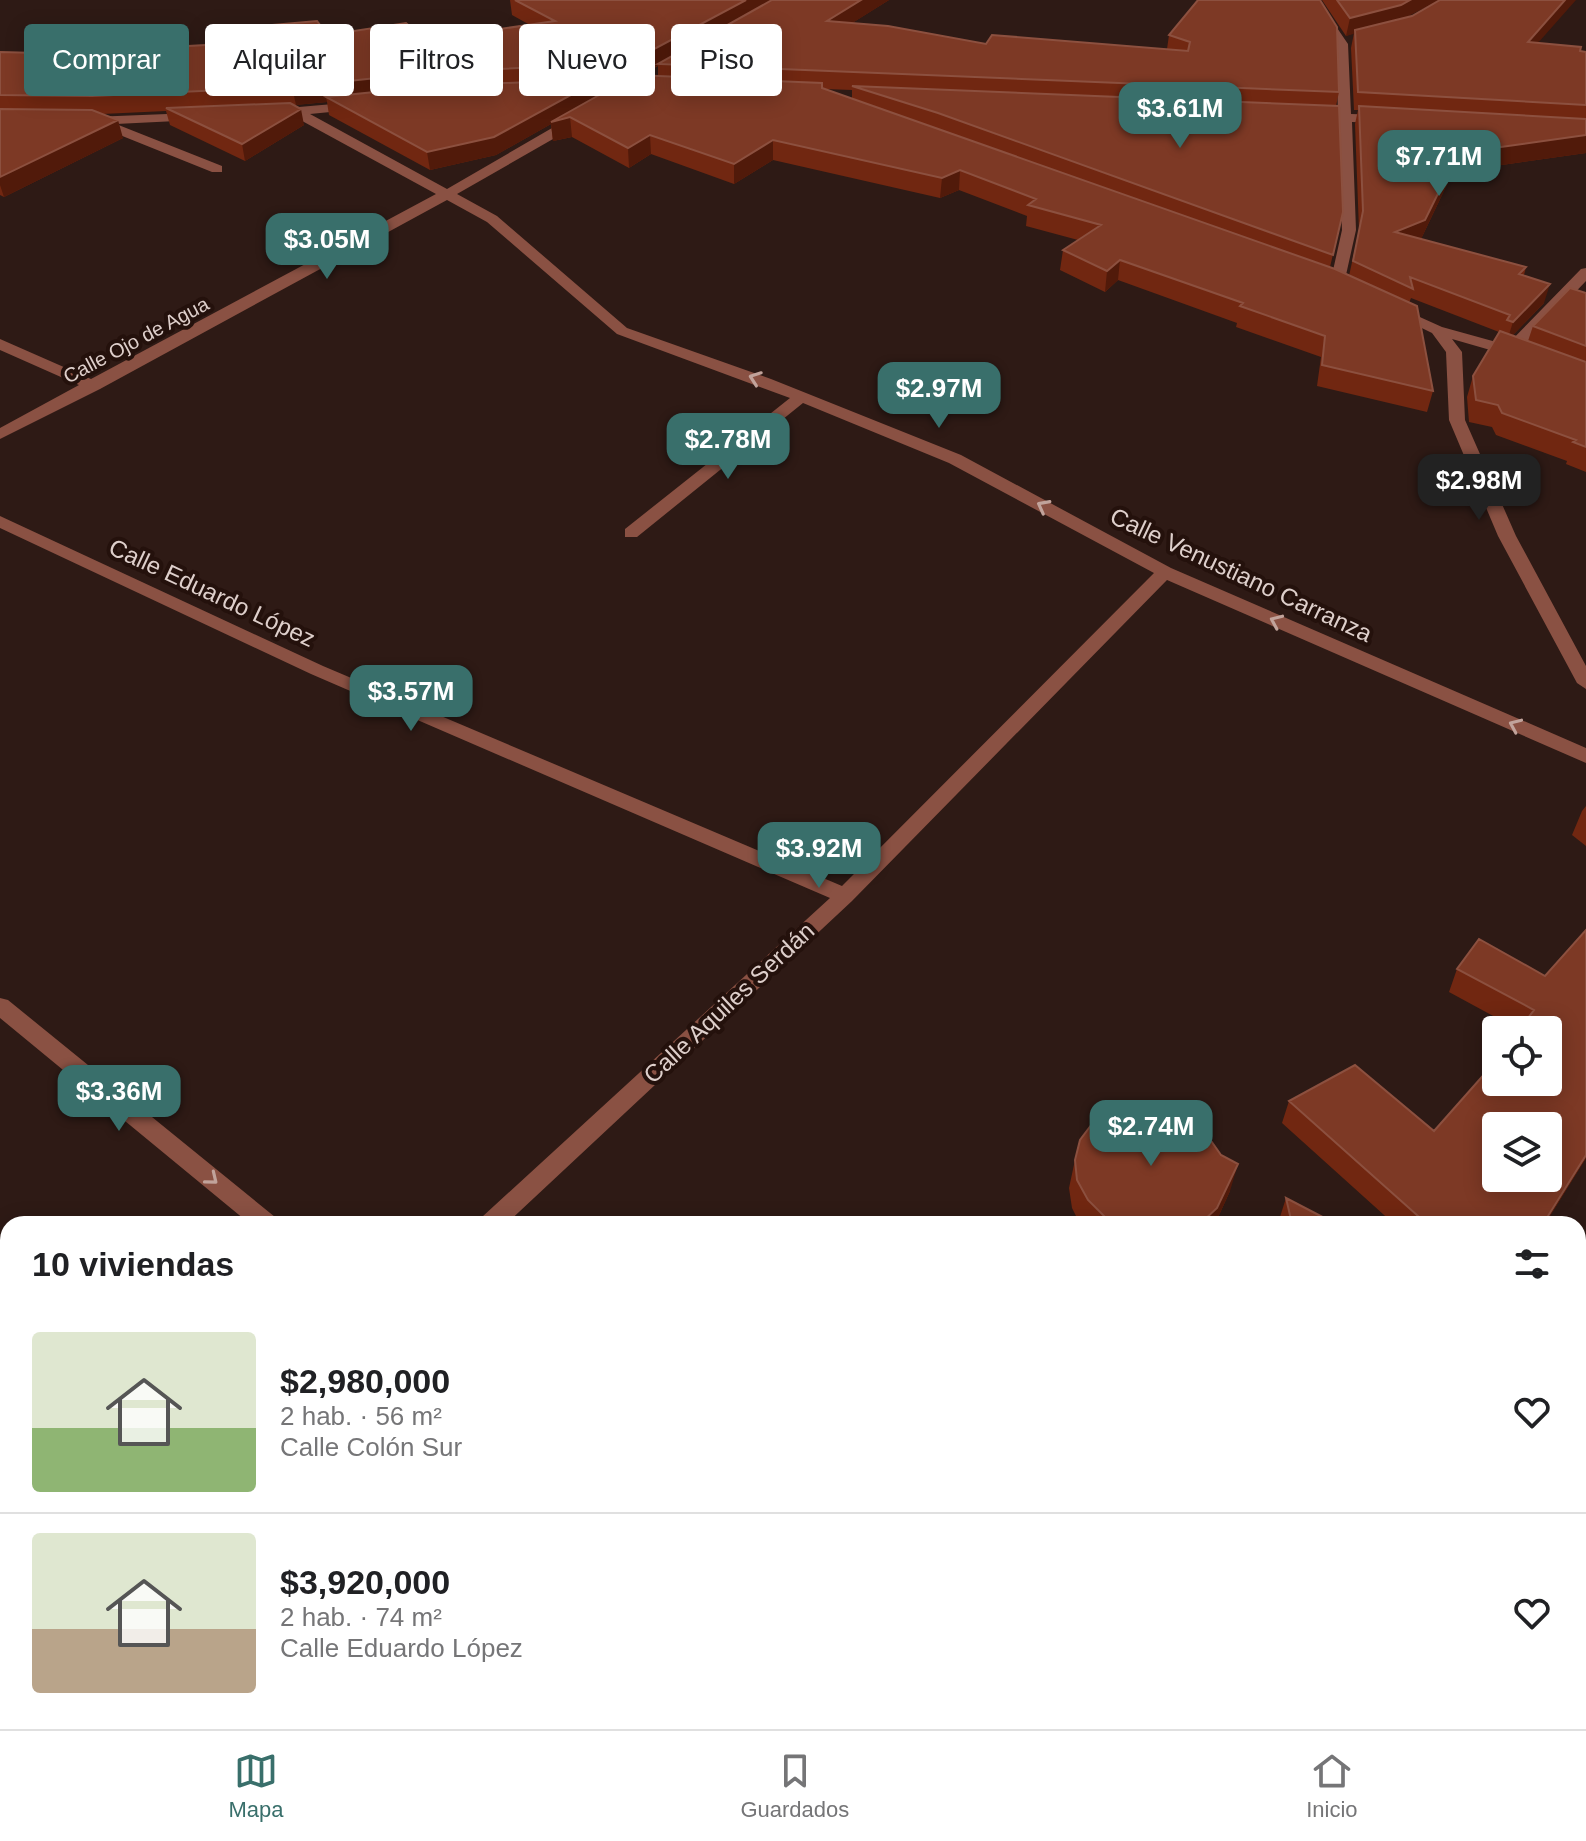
<!DOCTYPE html>
<html lang="es">
<meta charset="utf-8">
<style>
:root{--surface:#fff;--page:#f2f2f2;--text:#202124;--muted:#757577;--line:#e0e0e0;--accent:#396f6b}
body{margin:0;font-family:Helvetica,sans-serif;background:var(--page);color:var(--text);height:100vh;display:flex;flex-direction:column;font-size:30px;white-space:nowrap}
*{box-sizing:border-box;margin:0}
p{font-size:26px;color:var(--muted)}
.icon{flex:none;width:44px;height:44px;fill:none;stroke:currentColor;stroke-width:2;stroke-linecap:round;stroke-linejoin:round}
.map{position:relative;flex:1;overflow:hidden}
.side{position:absolute;left:0px;top:1216px;width:1586px;height:514px;display:flex;flex-direction:column;background:var(--surface);border-radius:24px 24px 0 0;box-shadow:0 4px 20px #0003}
.side>*{flex:none}
.hud{position:absolute;left:24px;top:24px;width:800px;height:72px;display:flex;gap:16px}
.buttons{position:absolute;left:1482px;top:1016px;display:grid;gap:16px}
.buttons a{display:grid;place-items:center;width:80px;height:80px;border-radius:8px;background:var(--surface);box-shadow:0 4px 20px #0003;font-size:40px}
.price{position:absolute;translate:-50% -68px;padding:0 18px;border-radius:16px;background:var(--accent);color:#fff;font-size:26px;line-height:52px;filter:drop-shadow(0 2px 4px #0008)}
.price::after{content:'';position:absolute;left:50%;top:48px;width:24px;height:18px;margin-left:-12px;background:inherit;clip-path:polygon(0 0,100% 0,50% 100%)}
.price.current{background:#222;color:#fff}
ul{padding:0;list-style:none}
li{display:flex;align-items:center;gap:24px;height:200px;padding:0 32px}
li+li{border-top:2px solid var(--line)}
li span{display:grid;place-items:center;flex:none;width:224px;height:160px;border-radius:8px;color:#555}
li>.icon{margin-inline-start:auto}
span .icon{width:96px;height:96px;fill:#fffc;stroke-width:1}
li b{font-size:34px}
h2{display:flex;justify-content:space-between;align-items:center;height:96px;padding:0 32px;font-size:34px}
.tag{padding:0 28px;border-radius:8px;background:var(--surface);box-shadow:0 4px 20px #0003;font-size:28px;line-height:72px}
.tag.current{background:var(--accent);color:#fff}
.tabs{display:flex;justify-content:space-around;align-items:center;height:112px;border-top:2px solid var(--line);background:var(--surface);font-size:22px;color:var(--muted)}
.tabs a{display:grid;justify-items:center;gap:4px}
.tabs .current{color:var(--accent)}
.map>svg:first-child{display:block}
.lines{fill:none;stroke-linecap:round;stroke-linejoin:round}
.minor{fill:#8a5143;fill-rule:evenodd}
.wall{fill:#712711;fill-rule:evenodd}
.shaded-wall{fill:#511a0a}
.building{fill:#7d3925;stroke:#8c503f;stroke-width:2;fill-rule:evenodd}
.oneway{stroke:#c1a39b}
.labels{text-anchor:middle;stroke-width:8;stroke-linejoin:round;paint-order:stroke}
.far-street-label{font-size:20px;fill:#decfcb;stroke:#24110c}
.street-label{font-size:24px;fill:#decfcb;stroke:#24110c}
</style>
<div class="map">
<svg width="1586" height="1729" viewBox="0 0 1586 1729">
<rect width="100%" height="100%" fill="#2e1a15"/>
<g class="lines">
<path class="minor" d="M1306,0h12l30,44 3,70 31,1 7,4 -7,4 -30,-1 4,108 -12,54 -7,4 -7,-4 12,-54 -4,-109 -24,-1 -7,-4 7,-4 24,1 -2,-69z
M356,102l5,1v6l-51,5 137,75 124,-72h10v6l-124,71 40,22 130,112 144,51 190,76 210,113 415,180v15l-419,-183 -315,321 -346,323h-28l4,-7 348,-319 -519,-224 -311,-146v-12l323,150 519,220 312,-313 -205,-110 -146,-60 -166,134h-12v-8l165,-131 -173,-64 -130,-112 -40,-22 -347,189 -100,50v-11l79,-43 -79,-35v-11l91,40 345,-185 -143,-78 -17,1 -7,-4 7,-4z
M192,113l5,1v6l-81,4 106,42v6h-10l-127,-51 7,-4z
M1586,268v13l-65,68 5,4 -3,3 -5,2 -66,-19 10,13 3,68 51,116 70,130v23l-9,-6 -79,-147 -49,-116 -3,-68 -14,-19 -43,-21 3,-3h10l40,18 65,18 74,-76z
M0,998l8,2 267,217 4,7h-29l-250,-206z
M1586,1267v31l-8,3v-32z
M8,1669v32l-8,4v-32z
M877,1722h34l3,7h-34z
M1310,1722h30l-3,7h-30z"/>
</g>
<path class="wall" d="M510,0h379l-37,23 134,21 181,5 2,-14 170,57 -3,14 7,106 -13,55 19,9 10,-46 -4,-106 3,-14h-4l-3,-62 3,-15 -8,3 -24,-36h117l-33,17 180,35v101l-133,19 -32,67 105,28 -2,8 20,28 -32,33 16,5 5,-15 53,-33v179l-20,-8 1,-3 -71,-26 -4,-8 -23,-5 -2,-25 6,-21 26,-44 -88,-34 -2,5 24,88 -6,21 -110,-26 4,-29 -85,-30 1,-4 -119,-43 -13,12 -45,-22 3,-20 15,-10 -52,-14 1,-10 -68,-26 -19,8 -167,-38 -39,24 -83,-30 -22,14 -57,-31 -19,4 -2,-17 -55,31 -66,15 -101,-55 -2,-13 -33,3 10,20 -59,36 -75,-36 -4,-14 -64,3 21,24 -119,59 -4,-2v-143l151,4 73,-12 48,-12 -1,-7 57,10 97,5 105,-15 -18,-10zM658,66v10h-19zM624,81l-23,13 -1,-12zM825,89l27,1v9z
M1586,806v40l-14,-11 10,-24z
M1457,969l88,7 41,182 -41,66h-151l-112,-101 7,-22 145,30 62,-70 23,-31 -70,-38z
M1075,1160l155,31 -15,33h-135l-8,-16 -3,-20z
M1286,1198l50,26h-55l-1,-7z
M1586,1415v314h-193l3,-7h182v-291z
M931,1722h305l-5,7h-292z"/>
<path class="shaded-wall" d="M746,0h32l-149,81 -1,-18z
M861,0h28l-62,39v-18z
M1410,0h29l-42,22 -51,14 4,-18z
M1565,0h11l-53,60 5,-18z
M433,72l3,18 -110,7 1,5 -31,3 -4,-18z
M600,79l1,18 -31,20 2,20 -19,4 -2,-17 -55,31 -66,15 -3,-18z
M301,109l3,16 -59,36 -3,-17z
M118,120l5,18 -119,59 -4,-12v-8z
M650,135l1,19 -22,14 -1,-20z
M1586,135v18l-133,19 -32,67 -26,-7 63,-79z
M773,140v20l-39,24v-20z
M960,170l-1,20 -19,8 2,-20z
M1120,260l-2,20 -13,12 2,-21z
M1550,284l-6,19 -37,38 6,-19z
M1586,1155v3l-41,66h-2z
M1238,1164l-8,27 -15,33h-16z"/>
<path class="building" d="M515,0h231l-118,63 -195,9 -141,15 -200,9 -92,-1v-43l151,4 1,-8 72,-4v-6l52,-6 -5,-7 46,-4 11,14 78,-12 19,17 130,-19z
M772,0h89l-34,21 61,5 98,18 6,-9 196,16 2,-9 -21,-7 29,-35h122l17,27 2,65 -681,-28z
M1337,0h73l-9,5 -51,13z
M1440,0h125l-37,42 53,5 -1,4 6,1v53l-228,-13 -3,-62 57,-14z
M635,75l187,8v5l513,181 82,37 16,85 -111,-26 3,-29 -85,-30 3,-3 -123,-43 -13,11 -44,-21 38,-25 -73,-20 8,-6 -76,-29 -18,8 -169,-38 -39,24 -84,-29 -22,13 -58,-31 -19,5z
M600,79l-106,58 -67,15 -101,-55 108,-11z
M852,86l487,20 4,106 -10,43 -395,-142z
M290,103l11,6 -59,35 -76,-36z
M1359,106l227,13v16l-128,18 -33,67 -30,12 131,35 -7,7 31,10 -37,38 -6,-2 3,-5 -100,-38 3,12 -60,-28 10,-50z
M0,109l92,1 26,10 -118,57z
M1570,288l16,5v53l-53,-20z
M1500,331l86,31v85l-13,-5 3,-2 -74,-27 -4,-8 -22,-5 -3,-24z
M1586,930v225l-43,69h-116l-138,-123 66,-36 79,66 62,-70v21h52v-52h-29l15,-20 -77,-41 22,-30 66,37zM1496,1126h52v52h-52z
M1132,1107l24,1 24,7 22,13 19,27 17,9 -21,44 -16,15 -82,1 -14,-7 -17,-17 -11,-20 -2,-20 5,-20 12,-16 18,-11z
M1286,1198l50,26h-44z
M1586,1420v309h-29l-9,-7h30v-289z
M958,1722h275l-5,7h-261z
M1399,1722h141l-5,7h-139z"/>
<defs><path id="oneway-chevron" d="M-2-3.5L2.5 0L-2 3.5" fill="none" stroke-width="1.6" stroke-linecap="round" stroke-linejoin="round" transform="scale(2)"/></defs>
<g class="oneway">
<use href="#oneway-chevron" transform="translate(755 378) rotate(-160)"/>
<use href="#oneway-chevron" transform="translate(1043 506) rotate(-152)"/>
<use href="#oneway-chevron" transform="translate(1276 621) rotate(-156)"/>
<use href="#oneway-chevron" transform="translate(1515 725) rotate(-156)"/>
<use href="#oneway-chevron" transform="translate(212 1179) rotate(39)"/>
</g>
<g class="labels">
<g class="far-street-label">
<text transform="translate(136 340) rotate(-28)" y="7">Calle Ojo de Agua</text>
</g>
<g class="street-label">
<text transform="translate(1241 575) rotate(25)" y="8">Calle Venustiano Carranza</text>
<text transform="translate(212 593) rotate(25)" y="8">Calle Eduardo López</text>
<text transform="translate(729 1003) rotate(-43)" y="8">Calle Aquiles Serdán</text>
</g>
</g>
</svg>
<div class="buttons">
<a><svg class="icon" aria-label="locate" viewBox="0 0 24 24"><circle cx="12" cy="12" r="6"/><path d="M12 2v4M12 18v4M2 12h4M18 12h4"/></svg></a>
<a><svg class="icon" aria-label="layers" viewBox="0 0 24 24"><path d="M12 4l9 5-9 5-9-5zM3 14l9 5 9-5"/></svg></a>
</div>
<b class="price" style="left:1180px;top:150px">$3.61M</b>
<b class="price" style="left:1439px;top:198px">$7.71M</b>
<b class="price" style="left:327px;top:281px">$3.05M</b>
<b class="price" style="left:939px;top:430px">$2.97M</b>
<b class="price" style="left:728px;top:481px">$2.78M</b>
<b class="price current" style="left:1479px;top:522px">$2.98M</b>
<b class="price" style="left:411px;top:733px">$3.57M</b>
<b class="price" style="left:819px;top:890px">$3.92M</b>
<b class="price" style="left:119px;top:1133px">$3.36M</b>
<b class="price" style="left:1151px;top:1168px">$2.74M</b>
<div class="hud">
<a class="tag current">Comprar</a>
<a class="tag">Alquilar</a>
<a class="tag">Filtros</a>
<a class="tag">Nuevo</a>
<a class="tag">Piso</a>
</div>
<section class="side">
<h2>10 viviendas<svg class="icon" aria-label="filters" viewBox="0 0 24 24"><path d="M4 7h16M4 17h16"/><circle cx="9" cy="7" r="2"/><circle cx="15" cy="17" r="2"/></svg></h2>
<ul>
<li><span style="background:linear-gradient(#dfe7d0 60%,#8fb573 0)"><svg class="icon" aria-label="home" viewBox="0 0 24 24"><path d="M3 11l9-7 9 7M6 9v11h12V9"/></svg></span><div><b>$2,980,000</b><p>2 hab. · 56 m²</p><p>Calle Colón Sur</p></div><svg class="icon" aria-label="heart" viewBox="0 0 24 24"><path d="M12 20l-8-8c-3-5 5-10 8-4 3-6 11-1 8 4z"/></svg></li>
<li><span style="background:linear-gradient(#dfe7d0 60%,#b9a48a 0)"><svg class="icon" aria-label="home" viewBox="0 0 24 24"><path d="M3 11l9-7 9 7M6 9v11h12V9"/></svg></span><div><b>$3,920,000</b><p>2 hab. · 74 m²</p><p>Calle Eduardo López</p></div><svg class="icon" aria-label="heart" viewBox="0 0 24 24"><path d="M12 20l-8-8c-3-5 5-10 8-4 3-6 11-1 8 4z"/></svg></li>
</ul>
</section>
</div>
<nav class="tabs">
<a class="current"><svg class="icon" aria-label="map" viewBox="0 0 24 24"><path d="M3 6l6-2 6 2 6-2v14l-6 2-6-2-6 2zM9 4v14M15 6v14"/></svg>Mapa</a>
<a><svg class="icon" aria-label="saved" viewBox="0 0 24 24"><path d="M7 4h10v16l-5-4-5 4z"/></svg>Guardados</a>
<a><svg class="icon" aria-label="home" viewBox="0 0 24 24"><path d="M3 11l9-7 9 7M6 9v11h12V9"/></svg>Inicio</a>
</nav>
